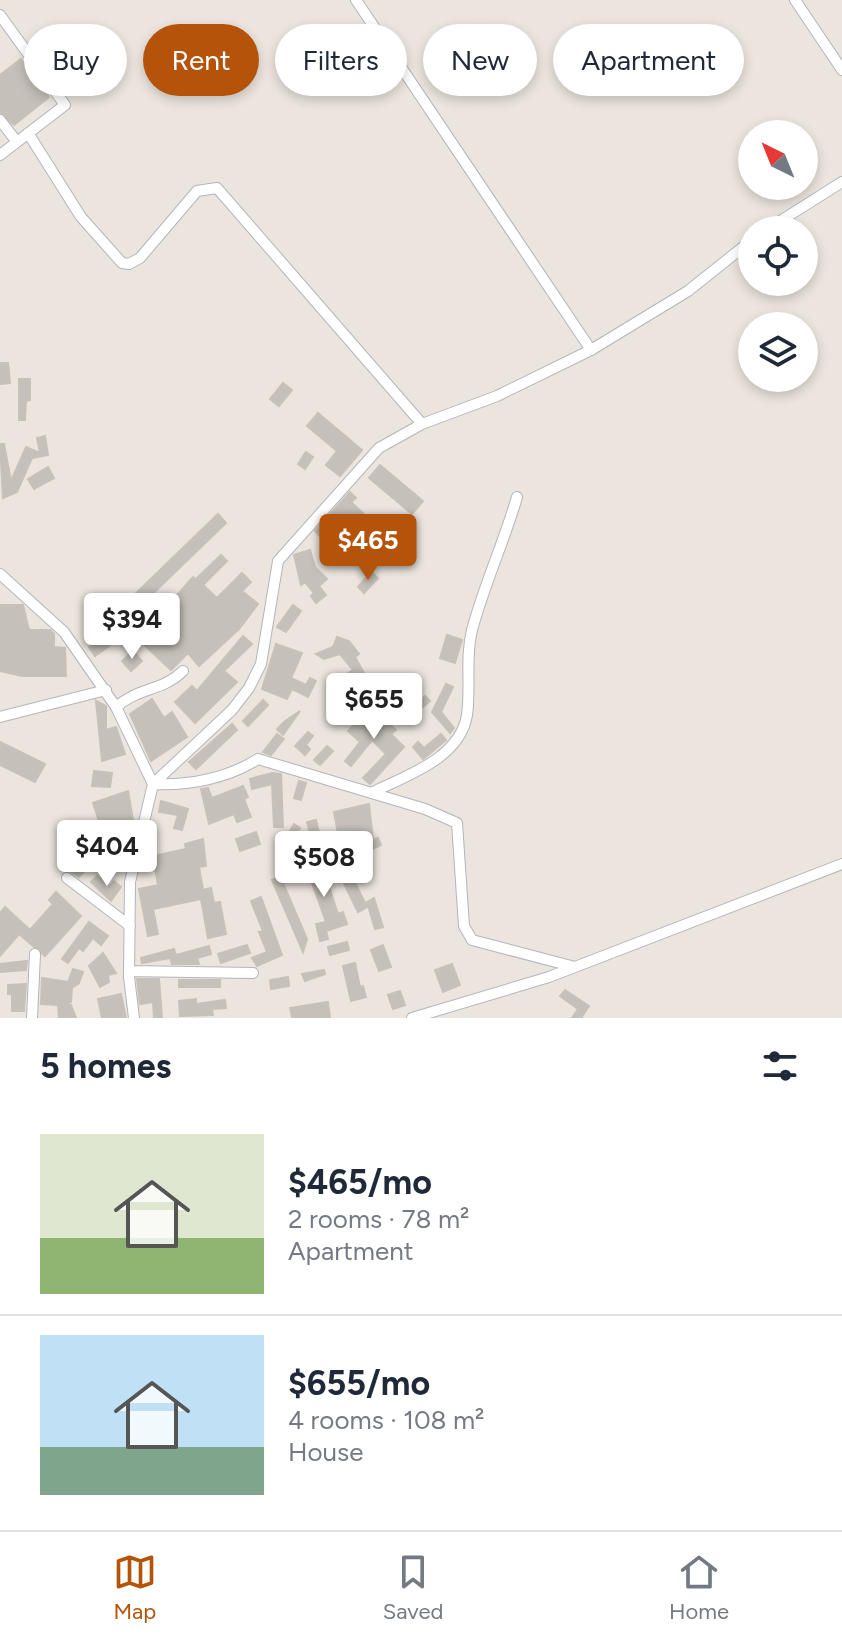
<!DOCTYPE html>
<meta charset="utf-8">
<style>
:root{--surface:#fff;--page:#f2f2f3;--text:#1f2937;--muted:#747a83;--line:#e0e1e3;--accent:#b45309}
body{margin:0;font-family:Figtree,sans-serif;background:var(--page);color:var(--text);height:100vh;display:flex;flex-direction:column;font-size:30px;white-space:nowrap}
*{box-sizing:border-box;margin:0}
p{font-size:26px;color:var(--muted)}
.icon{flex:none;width:44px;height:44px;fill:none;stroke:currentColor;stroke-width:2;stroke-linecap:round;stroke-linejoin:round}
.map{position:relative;height:1018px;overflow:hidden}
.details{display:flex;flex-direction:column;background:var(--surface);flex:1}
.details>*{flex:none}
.guide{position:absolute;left:24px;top:24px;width:794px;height:72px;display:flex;gap:16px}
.needle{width:52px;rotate:317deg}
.fabs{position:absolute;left:738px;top:120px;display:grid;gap:16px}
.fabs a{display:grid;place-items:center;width:80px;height:80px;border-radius:50%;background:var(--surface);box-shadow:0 4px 12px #0003;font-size:40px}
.price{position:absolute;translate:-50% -68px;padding:0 18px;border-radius:8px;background:#fff;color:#222;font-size:26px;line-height:52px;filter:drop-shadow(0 2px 4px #0008)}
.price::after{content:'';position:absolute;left:50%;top:48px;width:24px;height:18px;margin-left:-12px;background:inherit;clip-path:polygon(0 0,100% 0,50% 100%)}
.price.current{background:var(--accent);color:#fff}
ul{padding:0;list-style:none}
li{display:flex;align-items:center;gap:24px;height:200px;padding:0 40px}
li+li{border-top:2px solid var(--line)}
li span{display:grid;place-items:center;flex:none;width:224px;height:160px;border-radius:0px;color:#555}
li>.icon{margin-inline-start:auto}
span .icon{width:96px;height:96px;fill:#fffc;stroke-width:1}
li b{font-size:34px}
h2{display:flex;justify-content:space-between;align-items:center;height:96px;padding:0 40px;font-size:34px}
.chip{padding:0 28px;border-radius:36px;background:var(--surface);box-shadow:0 4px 12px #0003;font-size:28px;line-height:72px}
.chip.current{background:var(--accent);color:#fff}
.tabs{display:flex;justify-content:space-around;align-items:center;height:112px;border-top:2px solid var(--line);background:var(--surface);font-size:22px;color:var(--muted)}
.tabs a{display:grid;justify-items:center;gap:4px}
.tabs .current{color:var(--accent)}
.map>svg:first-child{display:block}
.building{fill:#c5c0b9;stroke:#c8c1b8;stroke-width:2}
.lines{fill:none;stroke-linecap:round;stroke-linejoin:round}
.minor-casing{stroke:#b1b5be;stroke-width:12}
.minor{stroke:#fff;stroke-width:10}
</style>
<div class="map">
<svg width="842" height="1018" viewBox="0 0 842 1018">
<rect width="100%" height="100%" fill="#ece5de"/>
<path class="building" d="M21,59l28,38 -35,28 -14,-13v-37z
M0,363h8l2,20 -10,1z
M19,379h11v21l-4,1 -1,19h-6z
M283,383l9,7 -13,16 -9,-7z
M318,413l44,37 -22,26 -14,-11 11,-14 -30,-25z
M45,436l3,19 -16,3 -15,34 -14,6 -3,-54h4l7,37 15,-34 14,6 -3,-15z
M306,452l7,5 -8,12 -7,-5z
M380,465l43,36 -11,13 -43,-36z
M48,467l6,11 -20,11 -6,-10z
M350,492l6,6 -5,4 21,20 -6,6 -11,-10 -16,15 11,9 -6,8 -11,-9 -5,4 -13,-14z
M218,514l8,9 -86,83 -8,-9z
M310,550l5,17 12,12 -8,7 7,9 -10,8 -5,-7 3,-3 -9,-11 -4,3 -7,-30z
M221,555l6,6 -24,24 14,13 25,-25 9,9 -9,9 16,13 -19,25 -40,37 -11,-13 -17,17 -33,-31 55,-62 3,2z
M371,572l7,6 -14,15 -6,-6z
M0,605h23l6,25h21l4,4v13l11,1 1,28h-44l-22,-5z
M293,605l8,6 -15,21 -9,-5z
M122,613l7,7 -15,14 -7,-7z
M447,635l15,5 -7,23 -15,-5z
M243,636l9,8 -28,27 13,11 -42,41 -20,-21 17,-16 5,5z
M337,637l12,4 10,13 -4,3 9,16 -32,20 -4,-8 25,-15 -13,-16 -16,5 -8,-5 17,-7z
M102,638l7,8 -14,10 -6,-9z
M276,644l26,9 -11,25 15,7 4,-7 6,3 -8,16 -16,-8 -5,10 -25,-10z
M133,651l9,10 -11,10 -9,-10z
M400,681l8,9 -18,15 -8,-9z
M446,684l7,3 -12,25 13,16 -4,5 -18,-21z
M354,695l5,7 -16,9 -4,-6z
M425,696l5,5 -26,22 -5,-6z
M152,699l12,19 8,-6 15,25 -36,24 -21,-47z
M263,700l5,5 -20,21 -5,-5z
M96,701l10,5v24l10,-3 9,27 -23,7z
M371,707l25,23 -5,4 13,13 -34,37 -7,-6 23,-24 -14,-14 -21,26 -6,-5 15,-19 -12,-11z
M300,711l-17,24 -6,-6 8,-8z
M232,724l5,6 -41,39 -7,-7z
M308,732l5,4 -7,9 4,4 -5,6 -10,-9z
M277,734l7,5 -13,16 -8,-3z
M441,734l5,6 -23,19 -10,-12 5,-5 6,6z
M0,742l45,22 -10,18 -35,-17z
M327,746l6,5 -13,14 -6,-5z
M94,771l18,2 -2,14 -18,-1z
M272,773l9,1 2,53h-9l-2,-43 -20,5 -2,-10z
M299,781l7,2 -5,17 -7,-2z
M243,786l5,11 -4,2 7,18 -14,5 -3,-8 -25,10 -8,-35 7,-1 4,10z
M128,791l5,29 -14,15 -1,-9 -16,5 -9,-28z
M161,801l27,8 -6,21 -8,-2 4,-13 -19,-3z
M369,804l4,36 5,-2 3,7 -36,17 22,45 -9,5 -22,-45 -3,2 8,-15 21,-9 -2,-14 -22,3 -4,-22z
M316,820l6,26 -8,2 -7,-26z
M294,824l6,4 -8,15 -7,-3z
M256,832l4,12 -20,7 -4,-12z
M203,839l3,27 -7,1 4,23 8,-2 3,15 6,-1 6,32 -18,4 -7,-39 -48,10 5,25 -10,2 -9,-47 19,-4 -5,-29 33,-7 -1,-5z
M124,847l5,4 -2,11 -8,9 -9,-7z
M91,848l6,9 -18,20 -9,-6z
M319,856l19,58 5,-2 4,12 -21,7 2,8 -8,2 -4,-17 10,-2 -21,-59z
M97,876l13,10 4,-5 7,6 -10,14 -20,-19z
M280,876l27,63 -4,13 -31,-72z
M56,892l25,24 -36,40 -26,-22 -19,22v-43l5,-6 25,23 23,-26 -4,-4z
M261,897l21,58 -25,11 -5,-8 15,-6 -8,-20 4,-1 -12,-30z
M374,898l9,29 -8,2 -8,-27z
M89,922l19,14 -7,9 -8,-7 -10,13 -4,-3 -11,15 -6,-4z
M347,942l2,8 -19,5 -2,-8z
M247,945l3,8 -29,10 -3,-9z
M383,945l8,22 -12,4 -8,-21z
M209,946l2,8 -14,4 2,6h-27l-2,-6 -28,5 -1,-5 33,-9 2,6z
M103,953l13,20 -8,2 1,7 -9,5 -11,-21z
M27,961l-1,9 -26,2v-8z
M355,963l5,24 3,-1 3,11 -15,4 -8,-35z
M452,964l8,21 -17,7 -8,-22z
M73,969l10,3 -4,11 -7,5 -1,14 -7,4 7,-1 5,13h-17l-1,-13 -17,-1 1,-26 26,4z
M324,970l1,4 -20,7 -3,-7z
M288,977l1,9 -18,3 -1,-9z
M137,979h22l3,39h-8l-1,-16 -13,2z
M179,980h41v7h-41z
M26,984l-2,27h-12v-17h-4v-9z
M565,990l24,16 -8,12h-9l6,-9 -18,-13z
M400,991l5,14 -12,4 -5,-14z
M121,994l5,24h-24l-4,-19z
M196,999v5l29,-4 1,8 -14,1 1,6 -33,1 -1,-15z
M328,1002l2,16 -38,-1 -2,-9z"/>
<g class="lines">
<g class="minor-casing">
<path id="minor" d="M356,0l235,350
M795,0l47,70
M0,15l65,90 -65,50
M0,120l17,22
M28,133l53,84 41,46 7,1 11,-6 57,-67 20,-3 205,236
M766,230l76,-48
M0,574l64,58 52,75 37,77 -23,98 -1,95 5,41
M116,707c23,-20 47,-16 67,-36
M0,717l106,-27
M153,784l79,-74 17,-22 12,-24 17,-103 101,-113 43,-24 75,-28 94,-46 97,-59 64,-51
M153,784c36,2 75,-6 105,-25l167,50 32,14 7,103 8,14 103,27
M371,793c34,-17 89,-34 96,-78 4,-29 -2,-57 5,-85 12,-45 32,-88 45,-133
M67,878l63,48
M129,971l124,2
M32,1018l3,-64
M412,1018l137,-41 293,-113"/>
</g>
<use href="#minor" class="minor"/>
</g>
</svg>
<div class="fabs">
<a><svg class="needle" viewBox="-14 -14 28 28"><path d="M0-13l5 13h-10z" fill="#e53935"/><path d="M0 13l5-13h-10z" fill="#747a83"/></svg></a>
<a><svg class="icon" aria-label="locate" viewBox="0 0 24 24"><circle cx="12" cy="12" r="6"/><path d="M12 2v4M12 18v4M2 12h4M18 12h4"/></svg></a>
<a><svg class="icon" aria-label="layers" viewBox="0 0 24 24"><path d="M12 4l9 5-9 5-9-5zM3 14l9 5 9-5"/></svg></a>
</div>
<b class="price current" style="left:368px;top:582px">$465</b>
<b class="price" style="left:132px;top:661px">$394</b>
<b class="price" style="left:374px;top:741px">$655</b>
<b class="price" style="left:107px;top:888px">$404</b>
<b class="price" style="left:324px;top:899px">$508</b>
<div class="guide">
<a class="chip">Buy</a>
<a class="chip current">Rent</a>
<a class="chip">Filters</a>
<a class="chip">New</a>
<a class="chip">Apartment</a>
</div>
</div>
<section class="details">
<h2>5 homes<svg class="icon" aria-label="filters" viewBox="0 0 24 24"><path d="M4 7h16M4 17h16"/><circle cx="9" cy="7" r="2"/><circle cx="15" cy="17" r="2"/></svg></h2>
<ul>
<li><span style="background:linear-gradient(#dfe7d0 65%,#8fb573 0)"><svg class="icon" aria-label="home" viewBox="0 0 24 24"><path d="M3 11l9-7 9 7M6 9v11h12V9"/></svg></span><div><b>$465/mo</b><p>2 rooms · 78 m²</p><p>Apartment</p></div></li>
<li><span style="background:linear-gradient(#bfe0f5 70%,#7fa58c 0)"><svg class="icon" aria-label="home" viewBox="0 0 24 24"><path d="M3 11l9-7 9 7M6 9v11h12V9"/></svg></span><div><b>$655/mo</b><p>4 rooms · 108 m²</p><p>House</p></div></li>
</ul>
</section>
<nav class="tabs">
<a class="current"><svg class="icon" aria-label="map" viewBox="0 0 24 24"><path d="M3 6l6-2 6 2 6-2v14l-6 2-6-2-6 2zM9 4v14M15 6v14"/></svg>Map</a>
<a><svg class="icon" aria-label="saved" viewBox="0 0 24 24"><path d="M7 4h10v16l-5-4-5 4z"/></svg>Saved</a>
<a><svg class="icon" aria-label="home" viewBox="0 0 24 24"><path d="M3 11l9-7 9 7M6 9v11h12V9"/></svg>Home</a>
</nav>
